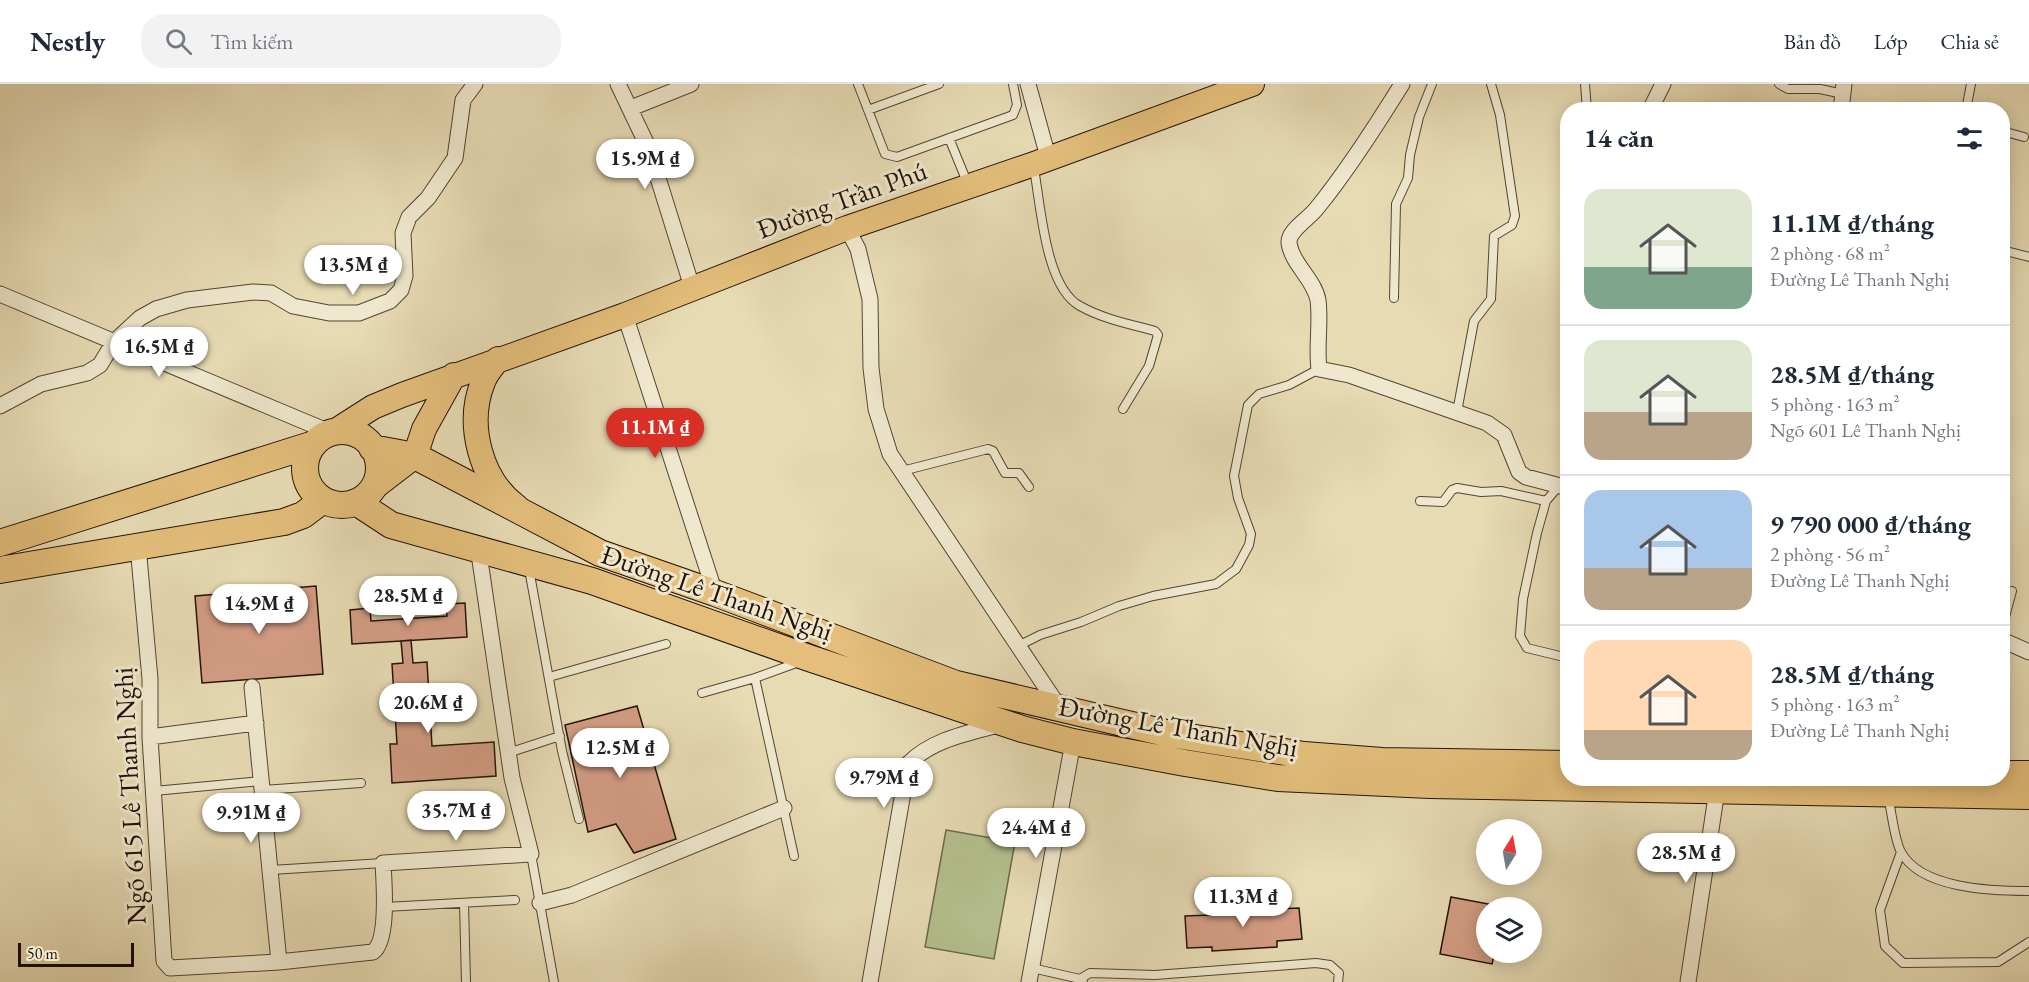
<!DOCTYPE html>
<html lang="vi">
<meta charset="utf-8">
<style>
:root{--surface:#fff;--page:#f2f2f3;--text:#1f2937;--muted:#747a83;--line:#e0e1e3;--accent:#d93025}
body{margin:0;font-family:"EB Garamond",serif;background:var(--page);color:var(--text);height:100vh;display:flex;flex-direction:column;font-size:22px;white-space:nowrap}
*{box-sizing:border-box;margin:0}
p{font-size:20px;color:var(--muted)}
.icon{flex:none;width:33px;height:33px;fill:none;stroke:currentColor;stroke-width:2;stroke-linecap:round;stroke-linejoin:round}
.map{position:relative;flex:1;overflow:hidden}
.side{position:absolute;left:1560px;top:18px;width:450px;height:684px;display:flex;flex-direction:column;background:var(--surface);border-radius:24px;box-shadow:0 3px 15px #0003}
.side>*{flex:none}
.needle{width:39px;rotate:11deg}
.controls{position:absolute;left:1476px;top:735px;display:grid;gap:12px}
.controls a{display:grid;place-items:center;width:66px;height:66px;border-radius:50%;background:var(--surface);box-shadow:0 3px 15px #0003;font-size:30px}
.scale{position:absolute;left:18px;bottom:15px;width:116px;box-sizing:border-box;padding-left:6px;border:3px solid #221308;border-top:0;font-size:16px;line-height:21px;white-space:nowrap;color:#221308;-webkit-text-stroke:4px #efe8ce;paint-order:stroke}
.price{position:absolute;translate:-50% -51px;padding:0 14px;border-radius:21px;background:#fff;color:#222;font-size:20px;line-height:39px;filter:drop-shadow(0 2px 3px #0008)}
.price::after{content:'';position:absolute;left:50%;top:36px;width:18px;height:14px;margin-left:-9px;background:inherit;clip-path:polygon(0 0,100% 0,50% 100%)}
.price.on{background:var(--accent);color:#fff}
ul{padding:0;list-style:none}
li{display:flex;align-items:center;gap:18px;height:150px;padding:0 24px}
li+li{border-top:2px solid var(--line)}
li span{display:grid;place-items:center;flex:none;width:168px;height:120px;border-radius:18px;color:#555}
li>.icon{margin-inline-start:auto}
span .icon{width:72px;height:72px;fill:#fffc;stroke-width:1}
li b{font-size:26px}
h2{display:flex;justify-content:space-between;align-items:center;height:72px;padding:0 24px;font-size:26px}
header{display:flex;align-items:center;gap:36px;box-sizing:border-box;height:84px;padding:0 30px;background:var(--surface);border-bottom:2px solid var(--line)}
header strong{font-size:28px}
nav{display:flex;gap:33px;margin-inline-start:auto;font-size:21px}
.search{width:420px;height:54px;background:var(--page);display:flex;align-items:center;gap:15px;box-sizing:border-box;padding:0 21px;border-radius:24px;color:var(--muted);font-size:22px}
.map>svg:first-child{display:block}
.green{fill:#b4c08e;stroke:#6b6a4b;stroke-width:1.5}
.building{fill:#d49d84;stroke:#221308;stroke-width:1.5}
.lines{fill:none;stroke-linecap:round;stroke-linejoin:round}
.service-casing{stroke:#534533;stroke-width:10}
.minor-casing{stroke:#534533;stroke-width:17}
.primary-casing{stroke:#221308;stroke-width:26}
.trunk-casing{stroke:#221308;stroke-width:28}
.service{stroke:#efe8ce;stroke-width:8}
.minor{stroke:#efe8ce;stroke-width:15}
.primary{stroke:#e4be7a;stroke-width:24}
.trunk{stroke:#e4be7a;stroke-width:26}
.labels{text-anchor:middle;stroke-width:6;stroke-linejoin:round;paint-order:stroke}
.street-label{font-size:27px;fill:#221308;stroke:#efe8ce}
</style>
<header>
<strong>Nestly</strong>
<div class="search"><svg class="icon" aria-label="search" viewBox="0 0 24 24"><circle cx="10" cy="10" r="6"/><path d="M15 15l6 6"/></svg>Tìm kiếm</div>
<nav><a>Bản đồ</a><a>Lớp</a><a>Chia sẻ</a></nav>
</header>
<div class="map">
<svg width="2029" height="898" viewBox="0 0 2029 898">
<rect width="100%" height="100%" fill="#e7dbb4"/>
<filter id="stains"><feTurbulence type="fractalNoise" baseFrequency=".00333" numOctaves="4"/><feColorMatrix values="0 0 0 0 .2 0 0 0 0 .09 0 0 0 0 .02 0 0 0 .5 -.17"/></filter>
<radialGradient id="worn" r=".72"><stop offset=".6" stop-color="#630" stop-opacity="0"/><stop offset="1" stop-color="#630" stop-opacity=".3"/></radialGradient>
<path class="green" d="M946,746l69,12 -21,117 -69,-12z"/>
<path class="building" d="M316,502l7,88 -121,9 -7,-87z
M465,519l2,34 -115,7 -2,-34 20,-2 1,13 76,-5 -1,-12z
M411,556l2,23 14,-1 5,84 62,-4 2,34 -104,7 -2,-39h7l-5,-80 11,-1 -2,-22z
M637,622l39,133 -42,14 -18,-29 -28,8 -23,-107z
M1451,813l53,10 -18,1v44h9l-3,12 -52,-10z
M1274,820l1,5 24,-1 3,31 -25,2v6l-65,4v-4l-25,1 -2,-32 25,-1 -1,-6z"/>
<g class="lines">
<g class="service-casing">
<path id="service" d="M858,0l27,70 12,3 116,-42 4,-10 -4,-21
M1585,0l2,26
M1779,0l9,5h32l23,5
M868,26l71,-26
M1966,26l5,-26
M2002,47l22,6
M949,54l18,44
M1034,85c7,37 11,118 46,137 23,13 50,18 75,25l3,4 -9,31 -26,43
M2002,166l27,7
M1394,214l2,-94 12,-26 2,-23 9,-38 13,-33
M1457,328l17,-91 17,-22 3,-63 18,-11 3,-9 -15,-101 -9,-31
M902,387l86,-22 5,2 12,22h14l10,14
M1558,403l-12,14 -9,32 -14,66 -3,37 7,12 41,10
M1420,417l23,1 9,-12 5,-2 24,4 20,-1 45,10
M529,485l33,182 17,68
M2002,544l10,-37
M1018,562l22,-11 41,-13 38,-16 34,-10 63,-12 20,-15 13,-24 2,-11 -13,-36 -4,-22 14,-71 11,-11 30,-9 30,-16
M549,593l117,-33
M755,594l39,178
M702,609l53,-15 44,-16
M508,669l52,-17
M263,706l98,-7
M154,707l108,-10
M1888,713c4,15 6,42 13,55 20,37 91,39 128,39
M1901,768l-21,58 5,36 18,17 95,-1 31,-20
M531,770l23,128
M271,786l112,-7
M464,819l2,79
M385,823l130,-7
M1032,884l48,11 3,3
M1080,895l10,-6 65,2 161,-12 14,2 9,8 -1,9"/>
</g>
<g class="minor-casing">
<path id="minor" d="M618,0l31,65 43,138
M1028,0l20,73
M1402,0c-26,42 -54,86 -85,124 -7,10 -29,22 -28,35 3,21 25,36 29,57 3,23 -2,46 1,69l30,6 138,48 17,12 15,37 7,5 42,11
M631,24l60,-24
M1650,26l13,-26
M1841,26l3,-26
M847,144l11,21 12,50 1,69 5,41 14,45 171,256
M0,210l332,139
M625,231l90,278
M0,322l41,-22 46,-11 13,-8 14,-23 26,-24 16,-9 31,-9 66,-8 18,1 22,13 36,7h30l31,-12 11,-11 4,-14 -2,-43 6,-16 19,-19 27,-40 8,-58 12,-16
M138,462l12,133v58l14,224 6,7 109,-6 94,-10c16,-12 11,-69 10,-89l148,-9 -19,-76 -34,-231
M2002,556l27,12
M252,603l27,275
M150,653l106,-14
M540,819l32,-8 212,-87
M870,898l38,-218c24,-25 61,-31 94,-40
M1029,898l44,-240
M1688,898l29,-192"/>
</g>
<g class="primary-casing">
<path id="primary" d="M498,275c-5,7 -12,14 -15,23 -17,42 -3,98 34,125
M334,348l39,-25 29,-12 223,-80 222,-87 187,-64 218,-80
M372,405l43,-33 9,-27 30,-54"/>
</g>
<g class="trunk-casing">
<path id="trunk" d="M305 384a37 37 0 1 1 74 0a37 37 0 1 1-74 0Z
M372,364l43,8 185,97 115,40 241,91 214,50 134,21 78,6 186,3
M356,418l35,23 201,56 217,77 213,71 51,13 112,21 93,15 152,7 599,11
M0,459l314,-99
M0,486l284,-48 19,-7 20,-15
M2002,690h27"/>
</g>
<use href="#service" class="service"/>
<use href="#minor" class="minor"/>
<use href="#primary" class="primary"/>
<use href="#trunk" class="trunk"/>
</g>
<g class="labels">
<g class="street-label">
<text transform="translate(842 116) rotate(-20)" y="9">Đường Trần Phú</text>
<text transform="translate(717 509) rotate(19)" y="9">Đường Lê Thanh Nghị</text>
<text transform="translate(1178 643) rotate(10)" y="9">Đường Lê Thanh Nghị</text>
<text transform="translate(130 712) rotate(-93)" y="9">Ngõ 615 Lê Thanh Nghị</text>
</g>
</g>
<rect width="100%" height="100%" filter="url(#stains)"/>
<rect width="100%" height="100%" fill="url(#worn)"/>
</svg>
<div class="controls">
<a><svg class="needle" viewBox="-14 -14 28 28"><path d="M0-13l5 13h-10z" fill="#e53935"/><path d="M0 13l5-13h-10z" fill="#747a83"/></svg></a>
<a><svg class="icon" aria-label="layers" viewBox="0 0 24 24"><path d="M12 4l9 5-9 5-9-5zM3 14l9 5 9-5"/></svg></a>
</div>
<div class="scale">50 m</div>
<b class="price" style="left:645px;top:106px">15.9M ₫</b>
<b class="price" style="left:353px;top:212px">13.5M ₫</b>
<b class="price" style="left:159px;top:294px">16.5M ₫</b>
<b class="price on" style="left:655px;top:375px">11.1M ₫</b>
<b class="price" style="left:408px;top:543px">28.5M ₫</b>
<b class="price" style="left:259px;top:551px">14.9M ₫</b>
<b class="price" style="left:428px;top:650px">20.6M ₫</b>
<b class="price" style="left:620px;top:695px">12.5M ₫</b>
<b class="price" style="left:884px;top:725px">9.79M ₫</b>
<b class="price" style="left:456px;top:758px">35.7M ₫</b>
<b class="price" style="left:251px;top:760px">9.91M ₫</b>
<b class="price" style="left:1036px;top:775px">24.4M ₫</b>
<b class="price" style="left:1686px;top:800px">28.5M ₫</b>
<b class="price" style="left:1243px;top:844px">11.3M ₫</b>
<section class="side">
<h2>14 căn<svg class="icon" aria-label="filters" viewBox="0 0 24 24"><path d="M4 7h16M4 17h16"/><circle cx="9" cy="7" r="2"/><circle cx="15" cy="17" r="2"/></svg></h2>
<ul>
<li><span style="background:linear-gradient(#dfe7d0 65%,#7fa58c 0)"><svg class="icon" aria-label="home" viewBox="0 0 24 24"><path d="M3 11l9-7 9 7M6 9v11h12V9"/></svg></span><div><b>11.1M ₫/tháng</b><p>2 phòng · 68 m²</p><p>Đường Lê Thanh Nghị</p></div></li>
<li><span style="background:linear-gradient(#dfe7d0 60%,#b9a48a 0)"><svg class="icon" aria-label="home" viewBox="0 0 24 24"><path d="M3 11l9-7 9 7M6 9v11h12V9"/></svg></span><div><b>28.5M ₫/tháng</b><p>5 phòng · 163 m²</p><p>Ngõ 601 Lê Thanh Nghị</p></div></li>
<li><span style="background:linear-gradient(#a9c7e8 65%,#b9a48a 0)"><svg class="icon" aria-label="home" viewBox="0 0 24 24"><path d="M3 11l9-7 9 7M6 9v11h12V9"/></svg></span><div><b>9 790 000 ₫/tháng</b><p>2 phòng · 56 m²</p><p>Đường Lê Thanh Nghị</p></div></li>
<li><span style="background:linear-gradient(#ffd9b3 75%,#b9a48a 0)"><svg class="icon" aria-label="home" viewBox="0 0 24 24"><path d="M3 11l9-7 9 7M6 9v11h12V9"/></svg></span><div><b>28.5M ₫/tháng</b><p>5 phòng · 163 m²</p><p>Đường Lê Thanh Nghị</p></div></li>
</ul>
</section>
</div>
